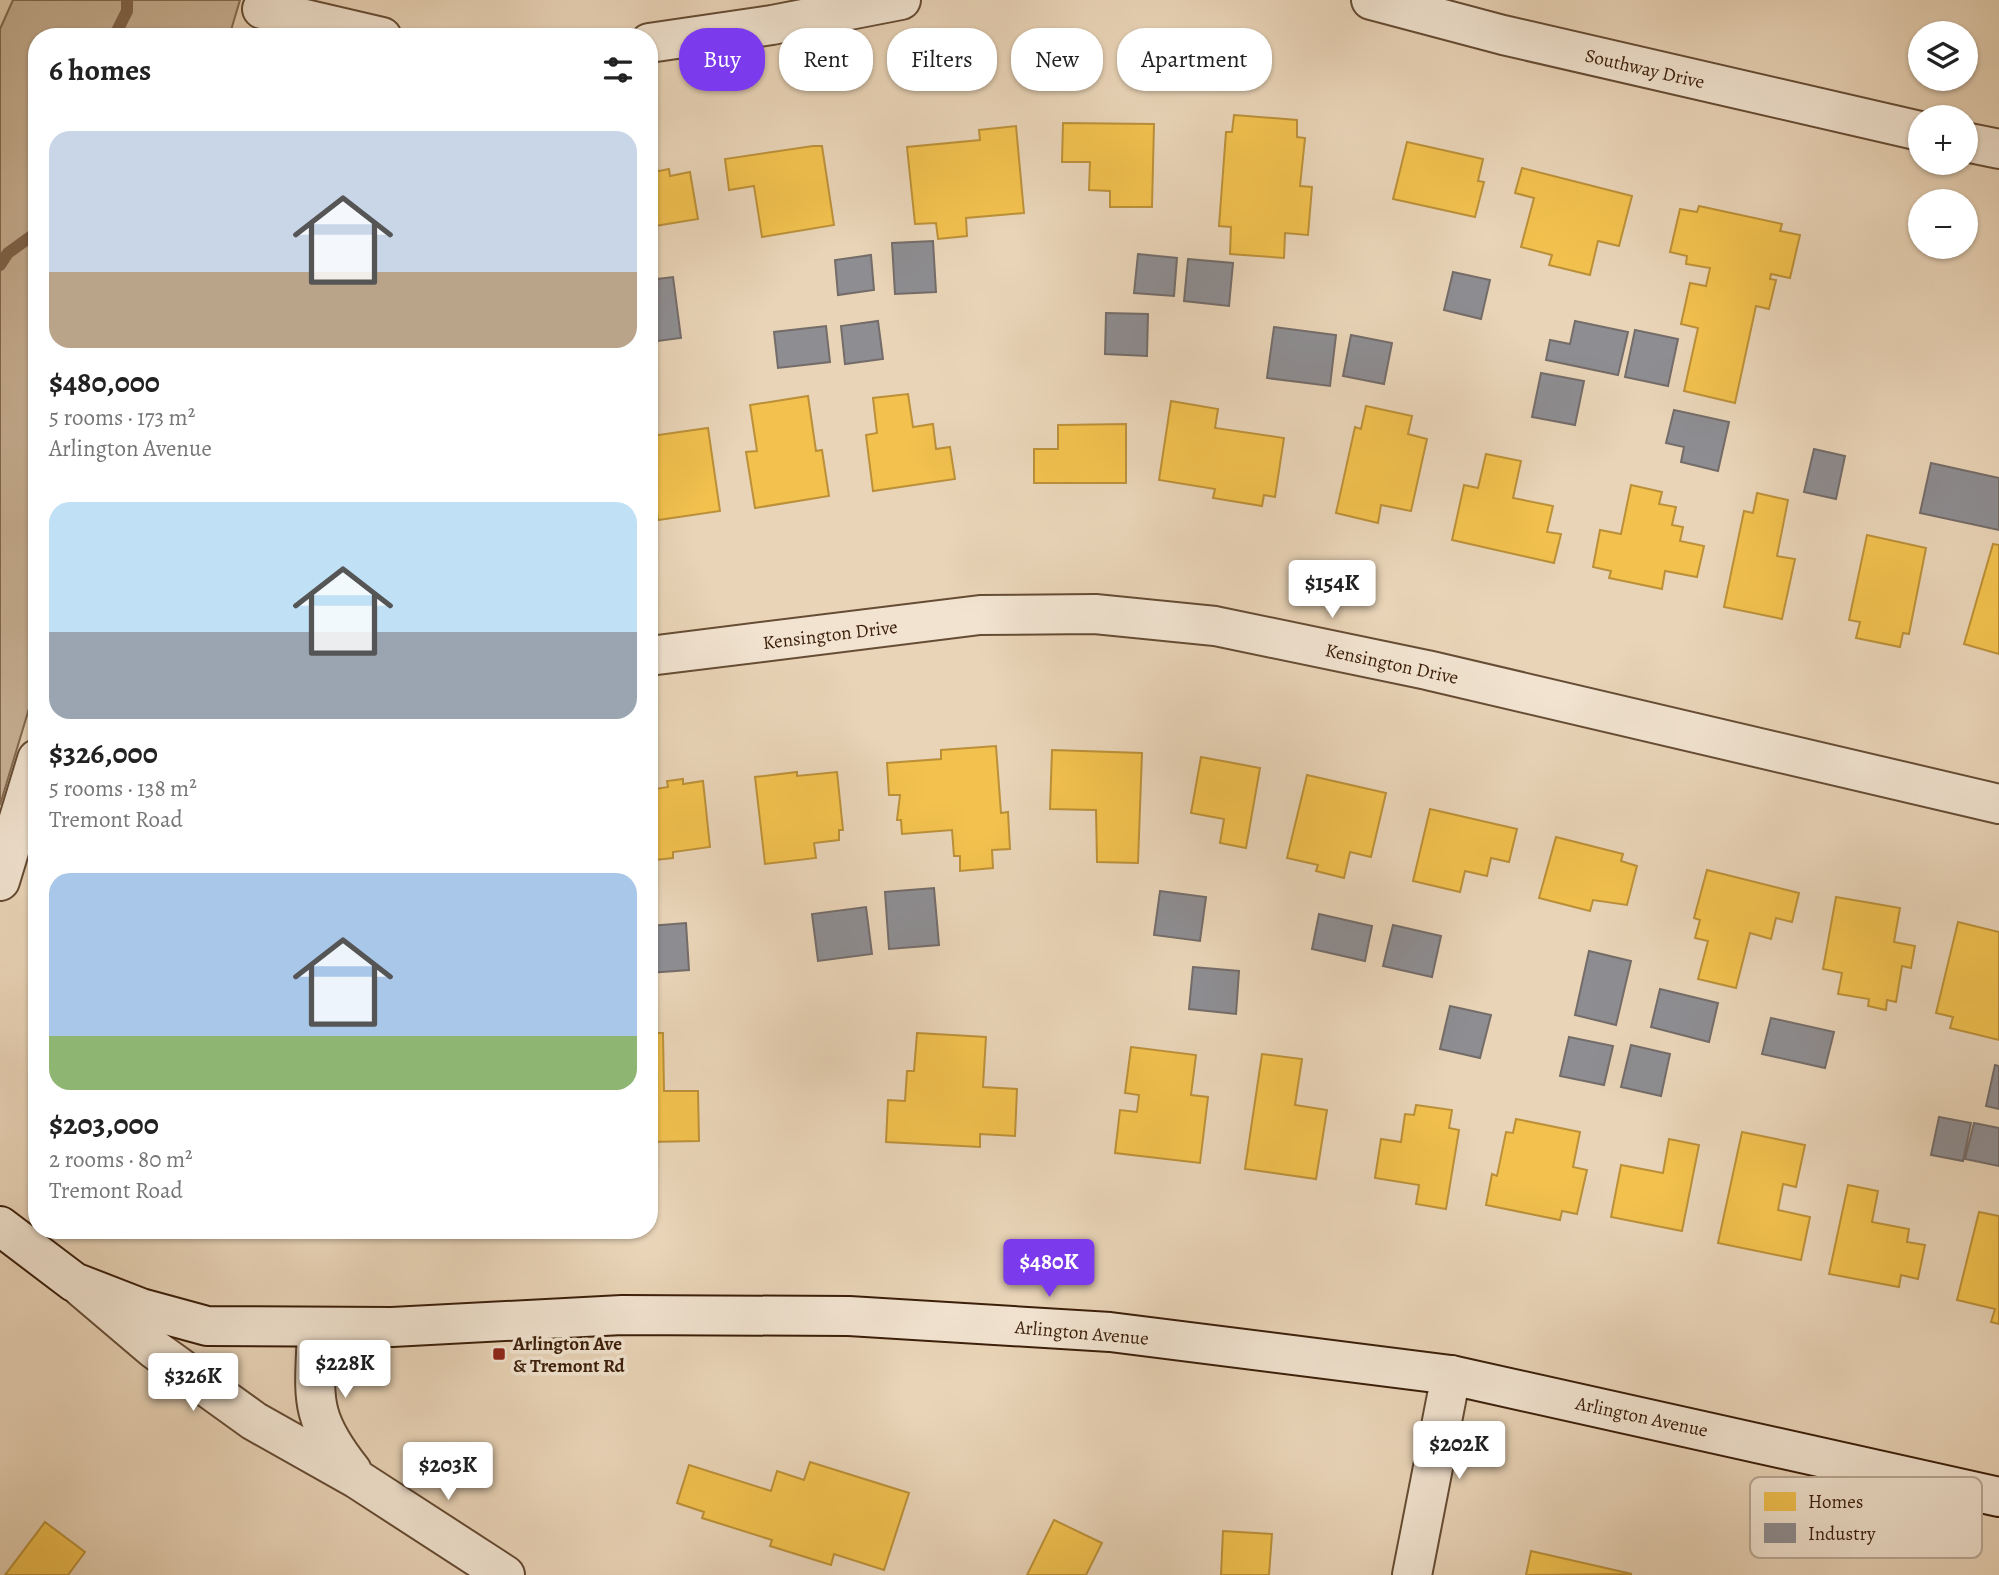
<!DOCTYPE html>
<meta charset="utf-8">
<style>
:root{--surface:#fff;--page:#f2f2f2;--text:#222;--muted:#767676;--accent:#7c3aed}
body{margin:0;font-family:Alegreya,serif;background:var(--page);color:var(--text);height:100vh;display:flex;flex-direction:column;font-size:26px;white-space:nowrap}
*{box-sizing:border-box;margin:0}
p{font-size:23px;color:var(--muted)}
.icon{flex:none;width:38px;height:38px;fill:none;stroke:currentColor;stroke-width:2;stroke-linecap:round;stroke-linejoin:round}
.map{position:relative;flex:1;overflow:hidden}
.details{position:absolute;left:28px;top:28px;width:630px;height:1211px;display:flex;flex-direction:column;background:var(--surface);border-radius:28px;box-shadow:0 2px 5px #0004}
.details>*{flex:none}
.hud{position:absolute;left:679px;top:28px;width:665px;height:63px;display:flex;gap:14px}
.fabs{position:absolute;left:1908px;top:21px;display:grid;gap:14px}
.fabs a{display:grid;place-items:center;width:70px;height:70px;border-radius:50%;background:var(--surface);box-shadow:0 2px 5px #0004;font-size:35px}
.price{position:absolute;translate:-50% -60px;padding:0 16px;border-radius:7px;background:#fff;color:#222;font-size:23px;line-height:46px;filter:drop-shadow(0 2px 4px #0008)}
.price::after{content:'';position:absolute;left:50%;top:42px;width:21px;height:16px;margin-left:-10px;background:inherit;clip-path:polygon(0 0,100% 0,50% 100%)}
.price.on{background:var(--accent);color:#fff}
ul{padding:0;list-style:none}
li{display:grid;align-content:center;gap:14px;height:371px;padding:0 21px}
li span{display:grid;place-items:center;height:217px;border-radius:21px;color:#555}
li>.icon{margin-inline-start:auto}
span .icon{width:126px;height:126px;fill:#fffc;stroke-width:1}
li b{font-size:30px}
h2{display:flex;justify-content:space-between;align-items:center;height:84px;padding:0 21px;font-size:30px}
.chip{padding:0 24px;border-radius:28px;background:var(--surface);box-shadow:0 2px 5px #0004;font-size:24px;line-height:63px}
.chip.on{background:var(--accent);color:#fff}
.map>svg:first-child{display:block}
.green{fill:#cbb599;stroke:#836a51;stroke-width:2}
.homes{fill:#f2c14e;stroke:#bb9039;stroke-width:2}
.industry{fill:#8d8d92;stroke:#746c69;stroke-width:2}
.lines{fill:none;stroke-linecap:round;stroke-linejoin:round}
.stream{stroke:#80664e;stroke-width:12}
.street-casing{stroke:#664c34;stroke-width:42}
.secondary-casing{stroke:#3b1e09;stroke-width:42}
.street{stroke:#f1e3d0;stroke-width:38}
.secondary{stroke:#f1e3d0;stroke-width:38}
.poi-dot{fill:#8f2418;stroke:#f1e3d0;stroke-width:2.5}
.labels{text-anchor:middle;stroke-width:7;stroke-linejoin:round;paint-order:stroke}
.street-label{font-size:19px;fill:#3b1e09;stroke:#f1e3d0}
.poi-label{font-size:19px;font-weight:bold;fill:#3b1e09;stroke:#f1e3d0;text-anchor:start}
.key{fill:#f1e3d0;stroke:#baa894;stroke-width:2}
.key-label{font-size:19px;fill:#3b1e09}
</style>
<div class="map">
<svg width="1999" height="1575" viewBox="0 0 1999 1575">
<rect width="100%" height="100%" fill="#e9d4b7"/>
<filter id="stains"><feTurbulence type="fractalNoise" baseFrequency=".00286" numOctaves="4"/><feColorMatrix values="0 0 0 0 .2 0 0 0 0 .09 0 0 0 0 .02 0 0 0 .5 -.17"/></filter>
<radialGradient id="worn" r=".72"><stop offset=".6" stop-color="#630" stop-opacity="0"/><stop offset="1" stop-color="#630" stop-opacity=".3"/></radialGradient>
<path class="green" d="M13,0h227l-11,37h-192v645l-37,123v-776z"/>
<path class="homes" d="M1234,115l63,5v17l8,1 -5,48 12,1 -4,48 -23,-2 -1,25 -54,-4 1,-27 -12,-1 7,-94h6z
M1063,123l91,1 -2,83h-42v-16l-21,-1 1,-28h-28z
M1016,126l8,87 -58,5 1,18 -29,3 -2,-16 -21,1 -8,-77 73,-7 -1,-10z
M1407,142l76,17 -5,22 6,1 -9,35 -82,-18z
M813,146h9l12,79 -72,12 -8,-51 -25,4 -4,-31z
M1522,168l110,28 -13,50 -21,-5 -8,34 -41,-10 3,-10 -31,-8 13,-49 -19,-5z
M669,169l1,7 20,-4 8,47 -49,8v-54z
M1699,206l83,18 -2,7 20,4 -10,43 -19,-4 -1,5 6,1 -7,29 -13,-3 -21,97 -51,-12 14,-63 -17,-4 9,-41 16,3 4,-18 -24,-4 1,-8 -17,-4 10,-43 17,3z
M908,394l5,33 20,-3 3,25 14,-2 5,32 -82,12 -7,-56 11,-2 -4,-35z
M808,396l8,55 6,-1 7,46 -74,12 -9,-56 11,-1 -7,-46z
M1171,401l47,8 -3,19 69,10 -9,59 -11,-2 -2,11 -49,-8 2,-9 -56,-9z
M1366,406l46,10 -4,18 19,5 -16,72 -30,-6 -3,18 -42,-10 19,-86 6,2z
M1126,424v59h-92v-34h24v-24z
M708,428l12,83 -62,9 -3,-21 -6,1v-32l7,-1 -5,-31z
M1486,454l35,7 -8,37 40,8 -6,26 14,2 -7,29 -102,-23 12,-55 14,3z
M1631,485l31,7 -3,12 17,3 -4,18 11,2 -3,14 24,5 -7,31 -32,-6 -3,18 -53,-11 2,-7 -18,-4 7,-37 21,4z
M1757,493l31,7 -11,56 18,3 -13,60 -58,-12 20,-96 9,2z
M1867,535l59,13 -17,86 -6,-1 -3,14 -44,-9 4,-16 -11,-2z
M1993,544l6,1v109l-35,-10z
M996,746l5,67 7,-1 2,37 -18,1 1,18 -33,3v-15h-6l-2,-26 -50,4 -1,-14h-4l3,-25h-11l-2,-32 54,-4v-9z
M1052,750l90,3 -4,110 -41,-1 -1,-52 -46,-1z
M1201,757l59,11 -14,80 -26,-5 4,-24 -33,-6z
M797,772v4l40,-4 6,58h-4v10l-25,3 2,15 -51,6 -10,-87z
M1307,775l79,18 -15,64 -21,-5 -6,26 -28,-7 2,-6 -31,-7z
M683,779v5l20,-3 7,66 -37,5v6l-18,2 -6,-70 19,-3 -1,-6z
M1430,809l87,20 -8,33 -18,-4 -4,18 -22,-5 -5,21 -47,-11z
M1556,837l67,17 -2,7 16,5 -10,39 -34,-5 -3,11 -51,-13z
M1707,870l92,23 -7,29 -16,-4 -5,21 -21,-6 -14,55 -38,-9 10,-38 -13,-3 5,-18 -6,-2z
M1836,897l64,11 -6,34 21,4 -4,22 -9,-2 -6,36 -9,-2 -1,10 -18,-4 1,-7 -31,-5 4,-21 -19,-4z
M1958,922l41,10v108l-49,-12 3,-11 -17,-4z
M649,1033h14l1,58h34l1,50 -50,1z
M917,1033l69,4 -3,50 34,2 -2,47 -35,-2v13l-94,-5 2,-42 17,1 2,-30h7z
M1131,1047l65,8 -5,40 17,2 -8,66 -85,-10 5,-43 17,2 2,-17 -14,-2z
M1262,1054l40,5 -7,46 32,5 -11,69 -71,-10z
M1416,1105l36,5 -3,18 10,2 -13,79 -30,-5 3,-19 -44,-7 6,-39 20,3 4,-28 9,1z
M1516,1119l64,13 -7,35 14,3 -10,44 -15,-3 -2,9 -74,-15 6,-31 5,2 9,-44 7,1z
M1742,1132l63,13 -9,42 -13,-3 -5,26 32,7 -9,43 -83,-17z
M1669,1139l30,6 -17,86 -71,-14 10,-52 42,8z
M1848,1185l30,6 -6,31 37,7 -2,13 18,3 -7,34 -17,-4 -2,12 -70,-13z
M1979,1212l20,4v108l-8,-2 4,-13 -38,-9z
M810,1462l99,31 -25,77 -50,-16 -3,11 -61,-19 2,-6 -70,-22 2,-6 -27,-9 12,-38 82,26 6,-20 27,9z
M1054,1520l48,23 -16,32h-59z
M45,1522l40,30 -17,23h-63z
M1223,1531l49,3 -3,41h-48z
M1531,1551l101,23 -106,1z"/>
<path class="industry" d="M933,241l3,51 -41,2 -3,-51z
M1138,254l39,4 -3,38 -40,-3z
M871,255l3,35 -36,5 -3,-35z
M1188,259l45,4 -4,43 -45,-5z
M1453,272l37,8 -9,39 -37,-9z
M673,277l8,61 -32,4v-62z
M1106,313l42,1 -1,42 -42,-2z
M878,321l5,38 -38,5 -4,-38z
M1575,321l53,11 -10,43 -72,-15 4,-20 20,4z
M826,326l4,36 -52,6 -4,-36z
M1274,327l62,8 -6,51 -63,-8z
M1635,330l43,9 -10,47 -43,-9z
M1351,335l41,8 -8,41 -41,-8z
M1541,373l43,8 -9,44 -43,-8z
M1674,410l55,12 -11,49 -37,-9 3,-15 -18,-4z
M1814,449l31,7 -9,43 -32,-7z
M1931,463l68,15v52l-79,-17z
M934,888l5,57 -50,4 -4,-57z
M1160,891l46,6 -6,44 -46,-6z
M866,907l6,47 -54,7 -6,-47z
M1319,914l53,12 -7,35 -53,-12z
M686,923l3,47 -40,3v-47z
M1393,925l48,11 -9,41 -49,-11z
M1589,951l42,10 -15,64 -41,-10z
M1193,967l46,4 -3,43 -47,-5z
M1660,989l58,14 -9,39 -58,-15z
M1450,1006l41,9 -11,43 -40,-9z
M1771,1018l63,14 -9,36 -63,-14z
M1569,1037l44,9 -9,39 -44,-9z
M1631,1045l39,9 -9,42 -40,-9z
M1995,1065l4,1v43l-13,-3z
M1939,1117l32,6 -8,38 -32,-6z
M1974,1123l25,5v38l-34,-7z"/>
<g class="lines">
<path class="stream" d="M114,37l13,-26v-11
M0,265l8,-12 29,-21"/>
<g class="street-casing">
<path id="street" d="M1371,0l132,35 417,96
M262,9l120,28
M649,43l123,-18 129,-25
M1965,142l34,7
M649,656l331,-41 115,-1 120,12 212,44 572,134
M0,881l37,-122
M81,1287l73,62 100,72 103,58 148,96
M317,1328c-2,69 -10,86 35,143
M1412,1575l39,-200"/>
</g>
<g class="secondary-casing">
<path id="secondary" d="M0,1226l74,56 67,26 66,18 185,1 230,-12 227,1 261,16 341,43 548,122"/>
</g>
<use href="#street" class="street"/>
<use href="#secondary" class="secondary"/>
</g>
<rect class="poi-dot" x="492" y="1347" width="14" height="14" rx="3.5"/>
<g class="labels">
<g class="street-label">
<text transform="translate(1645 68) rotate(13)" y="7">Southway Drive</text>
<text transform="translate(830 634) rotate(-7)" y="7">Kensington Drive</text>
<text transform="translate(1392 663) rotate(12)" y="7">Kensington Drive</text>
<text transform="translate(1082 1332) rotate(5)" y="7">Arlington Avenue</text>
<text transform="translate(1642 1416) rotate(12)" y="7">Arlington Avenue</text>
</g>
<g class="poi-label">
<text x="513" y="1350">Arlington Ave<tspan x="513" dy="22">&amp; Tremont Rd</tspan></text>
</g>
</g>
<rect x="1750" y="1477" width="232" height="81" rx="10" class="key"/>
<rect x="1764" y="1492" width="32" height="19" fill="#f2c14e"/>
<rect x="1764" y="1523" width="32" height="20" fill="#8d8d92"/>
<g class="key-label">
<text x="1808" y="1508">Homes</text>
<text x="1808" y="1540">Industry</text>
</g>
<rect width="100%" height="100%" filter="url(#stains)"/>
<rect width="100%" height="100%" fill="url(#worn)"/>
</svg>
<div class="fabs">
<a><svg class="icon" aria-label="layers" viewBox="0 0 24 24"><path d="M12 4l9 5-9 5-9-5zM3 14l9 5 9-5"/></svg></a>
<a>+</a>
<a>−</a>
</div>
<b class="price" style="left:1332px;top:620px">$154K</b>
<b class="price on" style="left:1049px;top:1299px">$480K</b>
<b class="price" style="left:345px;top:1400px">$228K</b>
<b class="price" style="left:193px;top:1413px">$326K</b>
<b class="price" style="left:1459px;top:1481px">$202K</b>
<b class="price" style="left:448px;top:1502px">$203K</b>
<div class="hud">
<a class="chip on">Buy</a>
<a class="chip">Rent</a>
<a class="chip">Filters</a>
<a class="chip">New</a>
<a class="chip">Apartment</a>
</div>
<section class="details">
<h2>6 homes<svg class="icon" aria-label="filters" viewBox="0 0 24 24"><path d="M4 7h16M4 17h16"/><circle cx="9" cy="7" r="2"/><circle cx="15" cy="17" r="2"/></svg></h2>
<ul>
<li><span style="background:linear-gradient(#c9d6e8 65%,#b9a48a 0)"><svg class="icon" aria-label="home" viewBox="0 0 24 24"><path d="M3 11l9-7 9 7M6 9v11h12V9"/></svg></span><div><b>$480,000</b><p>5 rooms · 173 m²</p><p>Arlington Avenue</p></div></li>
<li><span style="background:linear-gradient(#bfe0f5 60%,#9aa5b1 0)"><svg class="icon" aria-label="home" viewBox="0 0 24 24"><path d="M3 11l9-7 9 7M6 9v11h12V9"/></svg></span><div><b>$326,000</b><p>5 rooms · 138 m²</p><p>Tremont Road</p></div></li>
<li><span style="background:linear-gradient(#a9c7e8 75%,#8fb573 0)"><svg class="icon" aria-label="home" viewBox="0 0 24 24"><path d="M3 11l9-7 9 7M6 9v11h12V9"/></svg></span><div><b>$203,000</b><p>2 rooms · 80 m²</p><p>Tremont Road</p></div></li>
</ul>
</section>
</div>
